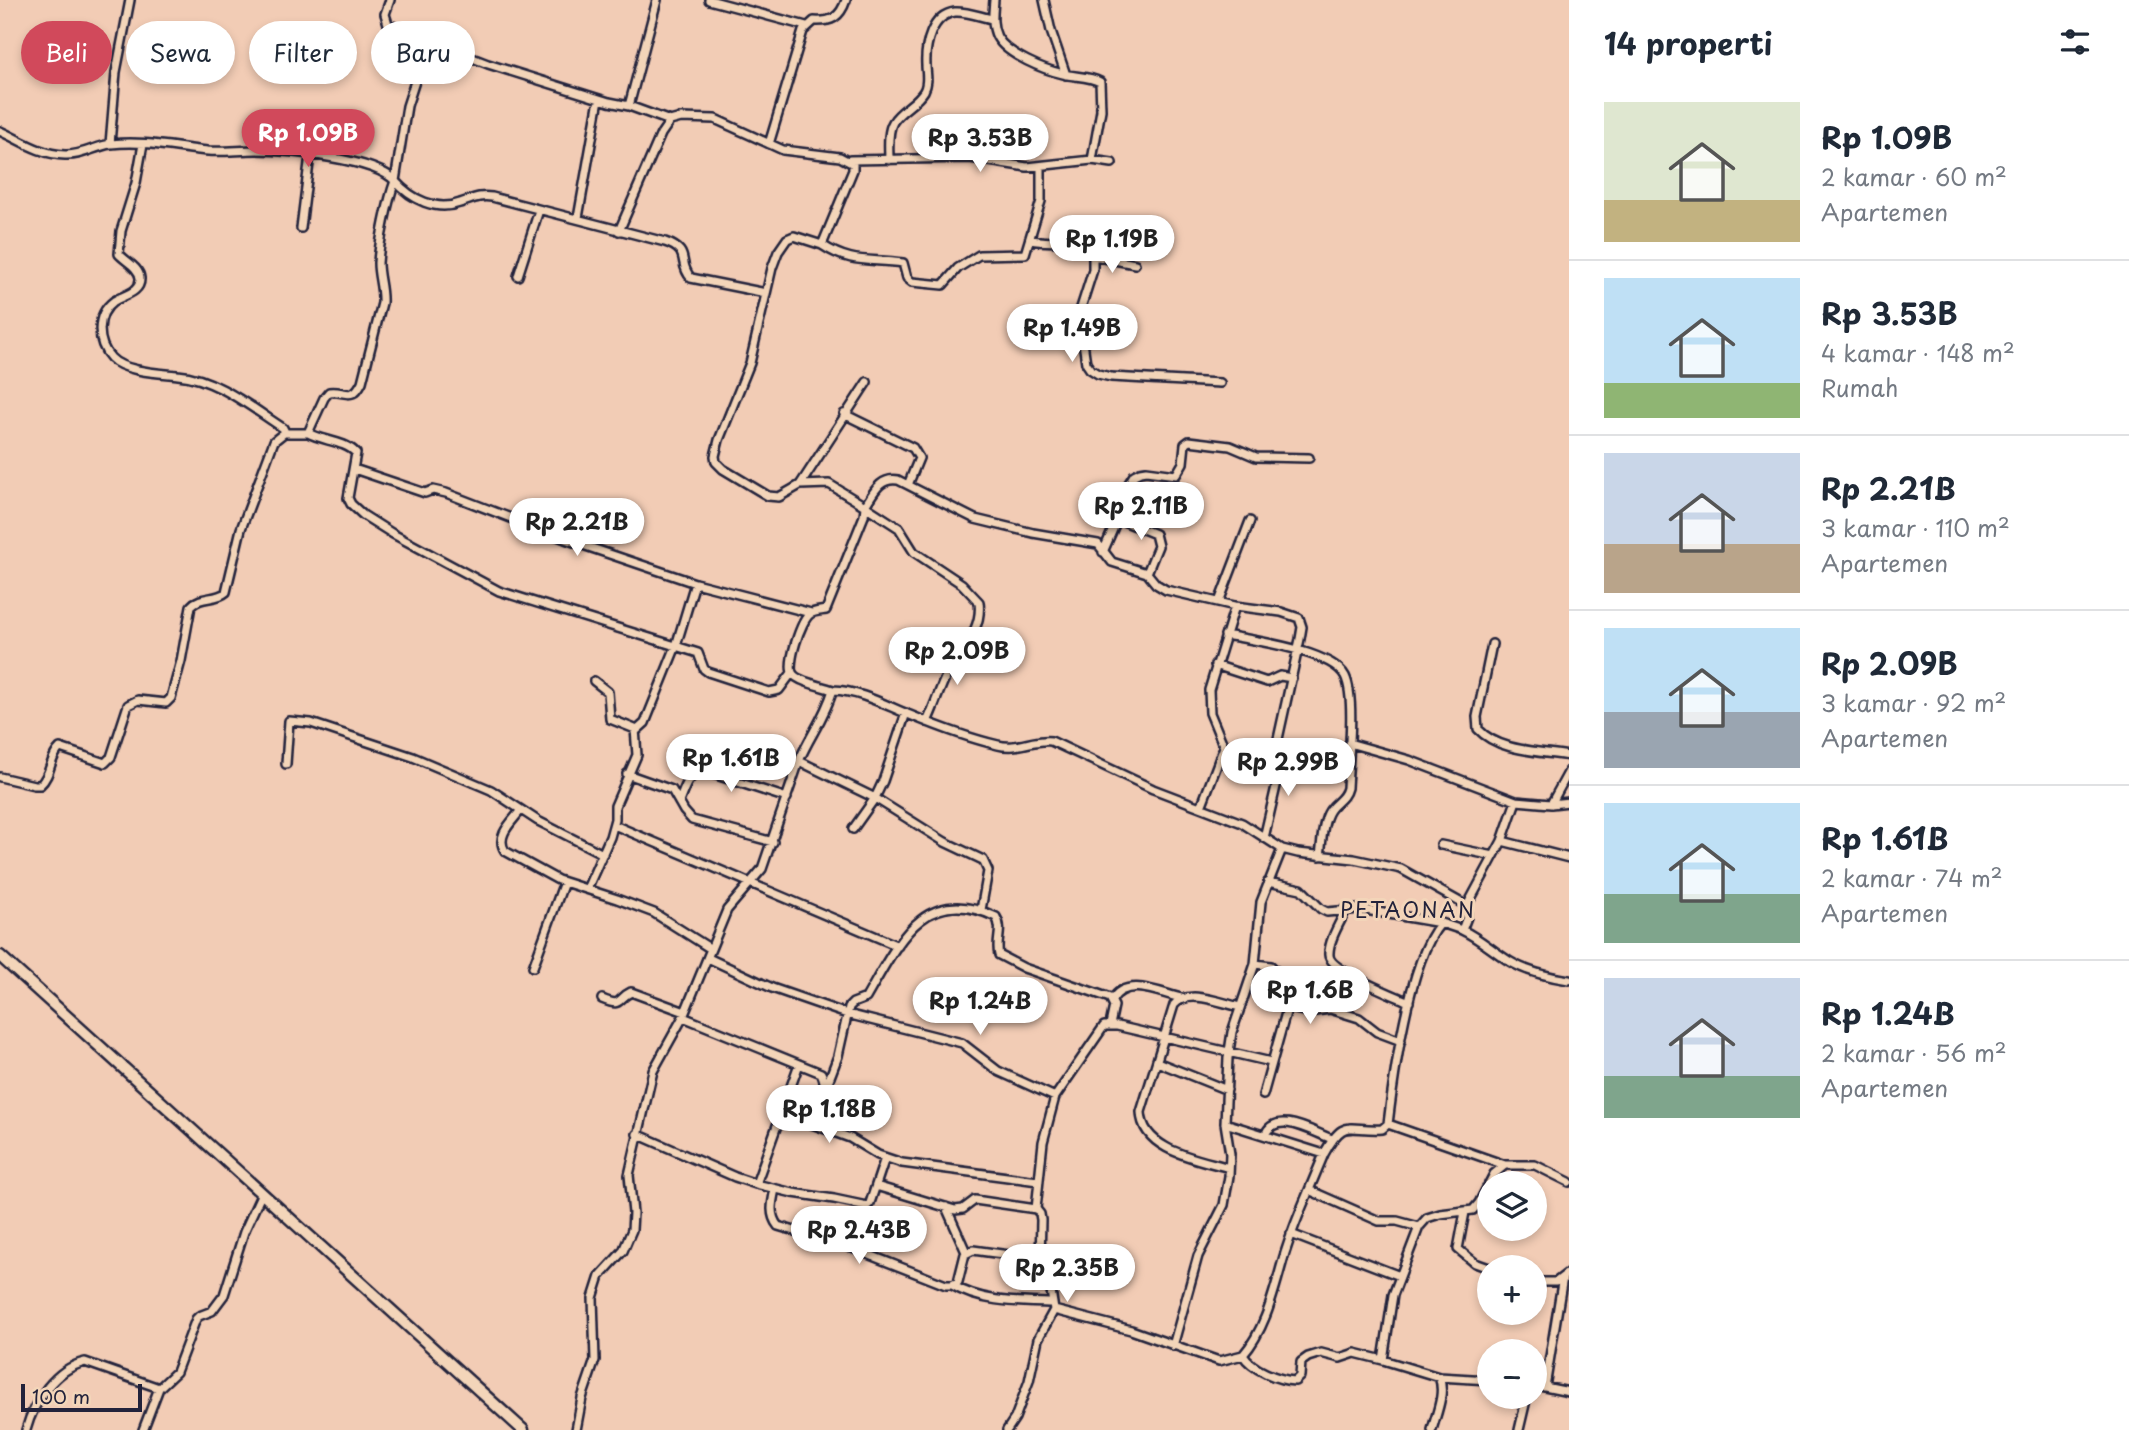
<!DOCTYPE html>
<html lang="id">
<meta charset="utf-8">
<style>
:root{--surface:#fff;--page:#f6f6f7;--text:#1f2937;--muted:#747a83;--line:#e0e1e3;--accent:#d1495b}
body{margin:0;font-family:"Playpen Sans",sans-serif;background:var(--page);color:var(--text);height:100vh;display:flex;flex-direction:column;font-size:26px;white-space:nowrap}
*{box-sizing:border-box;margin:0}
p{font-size:23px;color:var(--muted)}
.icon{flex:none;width:38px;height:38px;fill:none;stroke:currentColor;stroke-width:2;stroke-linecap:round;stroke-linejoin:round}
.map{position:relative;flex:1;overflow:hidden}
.drawer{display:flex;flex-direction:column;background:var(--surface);width:560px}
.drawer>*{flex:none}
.hud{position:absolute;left:21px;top:21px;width:665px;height:63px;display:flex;gap:14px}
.controls{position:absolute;left:1477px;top:1171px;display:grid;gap:14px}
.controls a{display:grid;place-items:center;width:70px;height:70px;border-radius:50%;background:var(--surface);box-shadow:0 4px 10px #0003;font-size:35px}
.scale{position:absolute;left:21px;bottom:18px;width:121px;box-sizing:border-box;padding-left:7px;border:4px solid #22223b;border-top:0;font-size:19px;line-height:24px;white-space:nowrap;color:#22223b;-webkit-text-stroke:5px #f3d5b9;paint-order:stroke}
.price{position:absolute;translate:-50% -60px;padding:0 16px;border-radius:24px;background:#fff;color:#222;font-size:23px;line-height:46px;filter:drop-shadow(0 2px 4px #0008)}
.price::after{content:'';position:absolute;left:50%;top:42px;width:21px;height:16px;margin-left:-10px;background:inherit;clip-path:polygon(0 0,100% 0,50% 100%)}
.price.selected{background:var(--accent);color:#fff}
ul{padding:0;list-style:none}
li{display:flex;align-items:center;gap:21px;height:175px;padding:0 35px}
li+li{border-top:2px solid var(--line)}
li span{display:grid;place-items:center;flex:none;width:196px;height:140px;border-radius:0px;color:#555}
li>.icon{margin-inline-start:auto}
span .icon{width:84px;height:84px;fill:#fffc;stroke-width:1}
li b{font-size:30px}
h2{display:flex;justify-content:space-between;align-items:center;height:84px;padding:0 35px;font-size:30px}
.chip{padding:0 24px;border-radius:32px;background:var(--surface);box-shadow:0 4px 10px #0003;font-size:24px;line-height:63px}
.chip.selected{background:var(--accent);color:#fff}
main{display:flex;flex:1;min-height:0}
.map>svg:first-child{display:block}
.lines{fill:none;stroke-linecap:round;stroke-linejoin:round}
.street-casing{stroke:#22223b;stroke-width:12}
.secondary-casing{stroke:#22223b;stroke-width:15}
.street{stroke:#f3d5b9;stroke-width:7}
.secondary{stroke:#f3d5b9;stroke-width:10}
.labels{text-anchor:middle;stroke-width:6;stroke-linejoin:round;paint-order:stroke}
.quarter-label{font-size:21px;letter-spacing:2px;fill:#22223b;stroke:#f3d5b9}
</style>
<main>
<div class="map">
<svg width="1569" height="1430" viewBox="0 0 1569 1430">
<rect width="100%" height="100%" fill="#f2ccb5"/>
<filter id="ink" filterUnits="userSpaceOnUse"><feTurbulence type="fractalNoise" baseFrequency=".0143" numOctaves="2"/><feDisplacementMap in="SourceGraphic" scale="14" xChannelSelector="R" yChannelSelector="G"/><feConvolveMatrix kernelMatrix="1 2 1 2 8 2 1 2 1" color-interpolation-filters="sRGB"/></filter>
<g filter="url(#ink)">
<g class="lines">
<g class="street-casing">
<path id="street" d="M709,0l97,26
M994,0c-1,13 -3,25 3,37 10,18 48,33 66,37 12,3 27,2 37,8l1,28 -9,50
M1044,0l7,31 15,44
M428,41l60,23 121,38 20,4 41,15
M629,106l28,-106
M0,131c22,10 39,23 65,24 17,1 30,-9 46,-11 33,-4 65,4 97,7 16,1 32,-1 48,-1 31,0 120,9 139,31l12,-75 21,-65 -40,-17 -3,-10 5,-14
M110,144l6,-72 14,-72
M143,144l-7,39 -15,48 -2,23c6,7 20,13 21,24 1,15 -17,17 -26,23 -19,14 -17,42 -3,57 13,14 49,15 67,17 38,3 74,33 105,53l2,4
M769,144l34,-113 11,-10c17,1 26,-3 32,-21
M850,160l120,-2 57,9 65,-7 20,3
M889,160c0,-11 -2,-28 4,-38 7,-12 23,-18 31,-31 5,-9 2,-17 2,-26 -1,-19 5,-50 29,-53 12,-1 26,5 37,7
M578,218l21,-119
M301,228l9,-73
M619,231l42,-97 9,-13 11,-3 34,1 68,31 57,7 13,7v6l-31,75 -28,-9 -7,3 -9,13 -6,16 -22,95 -31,77 -4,16 1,6 7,7 45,27 11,1 21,-12 29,-1 36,22 -1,10 -38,94c-5,1 -12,1 -16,4 -9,6 -24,52 -17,60 4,7 31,13 40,16
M1031,240c20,4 47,-2 62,12v18l-14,44 7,49 4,6 8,5 13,3 109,6
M822,245c30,20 49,13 81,18l4,15 5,4 31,3 15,-17 21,-13 46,-1 16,-53v-35
M1094,256l41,8
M518,276l21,-66
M766,293l-75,-15c-14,-15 1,-27 -26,-36l-173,-45c-13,-2 -19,2 -32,6 -24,9 -49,-4 -65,-22 -7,19 -16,62 -17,82 0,14 5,26 4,40l-20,79c-10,20 -16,8 -33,10l-5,6 -16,35c15,8 37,8 48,20l-8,45 3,6 12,11 30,19 106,57 199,62 6,16 4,3 61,20 10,-2 12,-16
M844,414l69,34 6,10 -11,27
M354,469l71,24 8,-3 13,3 119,46 130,44 116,30
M800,485l67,-103
M1118,519l37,15 3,12 -11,27
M1103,552l21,-48 5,-21 5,-8 6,-3 6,-1 30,4 7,-12 2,-19 4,-3 41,5 26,11 53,1
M1219,602l31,-81
M1235,606l46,6 18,6 3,9 -2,12 -22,100v9l11,7 59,13
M1225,635c27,5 107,16 120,41 11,22 3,86 2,112 -3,12 -11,13 -17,22 -8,12 -8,32 -10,46
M1492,644l-15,73 1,12c21,23 62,22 91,27
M1215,665l52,17 13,-6 12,2
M927,722c7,-15 12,-31 19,-46 12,-26 37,-43 33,-74l-17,-18 -48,-32 -15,-24 -34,-22c9,-14 15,-29 33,-26l77,39 58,14 65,11 14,18 35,11 9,11 10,6 69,16 -26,84 1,23 14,34 -23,60
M635,732l10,-9 31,-77 19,-63
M1349,743l60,17 107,41 35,3 18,-2
M799,761l76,37 70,44 38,18 5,11 -7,39
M286,764l3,-43 22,2 102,34 78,33 47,31 65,33
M627,774l45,16 12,21 8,9 81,22
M0,777l34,8h6c12,-11 9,-27 20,-37l45,15 6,-6 17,-52 10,-5 28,3 5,-5 10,-37 10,-55c10,-11 25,-5 35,-14l15,-63 33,-88 10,-8h24
M679,802c6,-14 8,-28 25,-31l83,27
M1551,804l18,-33
M521,810c-9,12 -26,26 -16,41l53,29 59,19 37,14 57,36
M614,825l284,121
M853,829l22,-31 8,-17 23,-68
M1264,838l20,-86
M1502,841l67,17
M1441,845l53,11
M1268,882l33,7 20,20 6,3 33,-3 81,14
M587,889l23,-52 5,-18v-13l22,-51 -2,-26 -25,-10 -2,-27 -14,-11
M1467,906l35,-65 14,-40
M1347,908c-6,13 -19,33 -18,47 0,15 65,40 80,47
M708,958l64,30 75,26 115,29 36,28 57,26
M1255,964l16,2 6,6 -6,27 5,6 32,7 22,-3 29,9 18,14 24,9
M533,967l31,-85
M602,999c21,9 14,0 29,-7l54,20
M1112,1000c14,-24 48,-7 69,-2
M683,1017l138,56c9,17 -1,37 2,55l27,10 28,17 24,8 136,18
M1157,1062l70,28
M825,1090l13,-34 11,-49 4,-4 13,-5c31,-53 57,-116 130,-81 8,13 -1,24 3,38l25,13 86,30 4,8 -4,19
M1263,1095l24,-86
M782,1113l41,15
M1225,1123l99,31 -15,36 70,31h18l22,6
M1388,1124l117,41
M637,1134l98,43 21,7 43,-120
M1265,1135c11,-26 48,-3 67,4
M1324,1154c20,-37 24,-23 58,-25l6,-5c6,-50 21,-165 53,-201l21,7
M1229,1168c-30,-9 -87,-17 -88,-56l33,-107c14,-17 47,-2 66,2
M756,1184l37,9 41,6 33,7 3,-3 15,-45
M876,1186l79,24 8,-1 12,-9 61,9 7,-67 12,-45 49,-71h13l154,36
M775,1189c-3,14 -6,26 3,37l74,22 94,37h6l6,-3 7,-28 8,-4 65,9 7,5 3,7 6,39 -16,29 -9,42 -14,37 -8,12
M946,1207l20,45
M1036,1209l4,5 1,6 -1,40
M1465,1212l-7,37 17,14 14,5
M1291,1234l109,42
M1535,1282h21l13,-10
M952,1285c30,18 67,17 101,18
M1054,1310l77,20 88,31 24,-6c24,-27 32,-69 42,-102 7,-22 15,-42 24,-63
M1173,1346l25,-90 26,-51 5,-29 1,-22 -5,-31 3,-65 4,-26 23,-68 6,-62 21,-53
M1243,1355c9,15 35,25 52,26l5,-5 1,-14 7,-5 13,-4 19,5 15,-5 28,7 10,-65 26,-68 8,-9 13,-4 33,-4 6,-7 15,-29 11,-9h30l34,17
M1383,1360l56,17c7,16 -3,37 -7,53
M1439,1377l50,3
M1535,1385l34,7
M1545,1387l18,-110
M26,1430c8,-29 29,-61 59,-68l74,26
M143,1430l16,-42 17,-16 20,-53 3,-3 13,-5 12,-16 20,-63 17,-37
M576,1430l6,-32 13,-38 -2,-62 7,-22 23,-25 9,-21 1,-17 -4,-38 24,-104 30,-54 44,-107 35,-41 37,-108c11,-26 25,-42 34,-71 28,1 52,15 77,25 29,12 58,23 88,30 19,5 34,-6 53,-4l102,48 89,34 40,26 16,4 56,6 47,10 66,37v11l-5,13c17,8 31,21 47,31 18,11 40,16 60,19
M1519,1430l8,-34"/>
</g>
<g class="secondary-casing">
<path id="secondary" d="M0,956l523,474"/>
</g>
<use href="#street" class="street"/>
<use href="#secondary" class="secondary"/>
</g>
</g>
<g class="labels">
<g class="quarter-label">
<text x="1408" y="918">PETAONAN</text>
</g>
</g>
</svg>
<div class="controls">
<a><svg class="icon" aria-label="layers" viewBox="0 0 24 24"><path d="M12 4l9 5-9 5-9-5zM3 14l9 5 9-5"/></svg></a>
<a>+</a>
<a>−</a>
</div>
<div class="scale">100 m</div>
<b class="price selected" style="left:308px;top:169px">Rp 1.09B</b>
<b class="price" style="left:980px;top:174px">Rp 3.53B</b>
<b class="price" style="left:1112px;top:275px">Rp 1.19B</b>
<b class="price" style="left:1072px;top:364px">Rp 1.49B</b>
<b class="price" style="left:1141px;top:542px">Rp 2.11B</b>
<b class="price" style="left:577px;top:558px">Rp 2.21B</b>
<b class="price" style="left:957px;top:687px">Rp 2.09B</b>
<b class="price" style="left:731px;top:794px">Rp 1.61B</b>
<b class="price" style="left:1288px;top:798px">Rp 2.99B</b>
<b class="price" style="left:1310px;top:1026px">Rp 1.6B</b>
<b class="price" style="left:980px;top:1037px">Rp 1.24B</b>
<b class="price" style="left:829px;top:1145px">Rp 1.18B</b>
<b class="price" style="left:859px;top:1266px">Rp 2.43B</b>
<b class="price" style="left:1067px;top:1304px">Rp 2.35B</b>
<div class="hud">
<a class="chip selected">Beli</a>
<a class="chip">Sewa</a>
<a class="chip">Filter</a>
<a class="chip">Baru</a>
</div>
</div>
<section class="drawer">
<h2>14 properti<svg class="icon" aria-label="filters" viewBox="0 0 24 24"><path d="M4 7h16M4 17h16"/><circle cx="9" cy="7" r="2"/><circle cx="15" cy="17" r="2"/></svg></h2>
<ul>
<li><span style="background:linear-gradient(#dfe7d0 70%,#c2b280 0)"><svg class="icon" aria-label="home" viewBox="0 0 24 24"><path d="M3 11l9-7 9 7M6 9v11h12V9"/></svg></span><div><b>Rp 1.09B</b><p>2 kamar · 60 m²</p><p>Apartemen</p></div></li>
<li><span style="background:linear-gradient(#bfe0f5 75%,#8fb573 0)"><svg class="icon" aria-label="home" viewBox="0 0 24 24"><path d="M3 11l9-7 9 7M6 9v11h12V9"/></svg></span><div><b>Rp 3.53B</b><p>4 kamar · 148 m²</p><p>Rumah</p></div></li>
<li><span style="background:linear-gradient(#c9d6e8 65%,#b9a48a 0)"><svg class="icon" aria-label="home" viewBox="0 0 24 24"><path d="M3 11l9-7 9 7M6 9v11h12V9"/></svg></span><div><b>Rp 2.21B</b><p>3 kamar · 110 m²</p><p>Apartemen</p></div></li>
<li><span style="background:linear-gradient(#bfe0f5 60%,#9aa5b1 0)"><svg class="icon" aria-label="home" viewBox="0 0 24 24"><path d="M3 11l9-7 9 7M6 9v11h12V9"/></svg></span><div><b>Rp 2.09B</b><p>3 kamar · 92 m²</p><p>Apartemen</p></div></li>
<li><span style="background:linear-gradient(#bfe0f5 65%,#7fa58c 0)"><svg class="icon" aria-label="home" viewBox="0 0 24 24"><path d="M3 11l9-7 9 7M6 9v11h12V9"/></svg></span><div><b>Rp 1.61B</b><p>2 kamar · 74 m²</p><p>Apartemen</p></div></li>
<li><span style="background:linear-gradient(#c9d6e8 70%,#7fa58c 0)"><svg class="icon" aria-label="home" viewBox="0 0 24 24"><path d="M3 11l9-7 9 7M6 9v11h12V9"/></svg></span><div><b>Rp 1.24B</b><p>2 kamar · 56 m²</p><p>Apartemen</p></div></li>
</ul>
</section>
</main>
